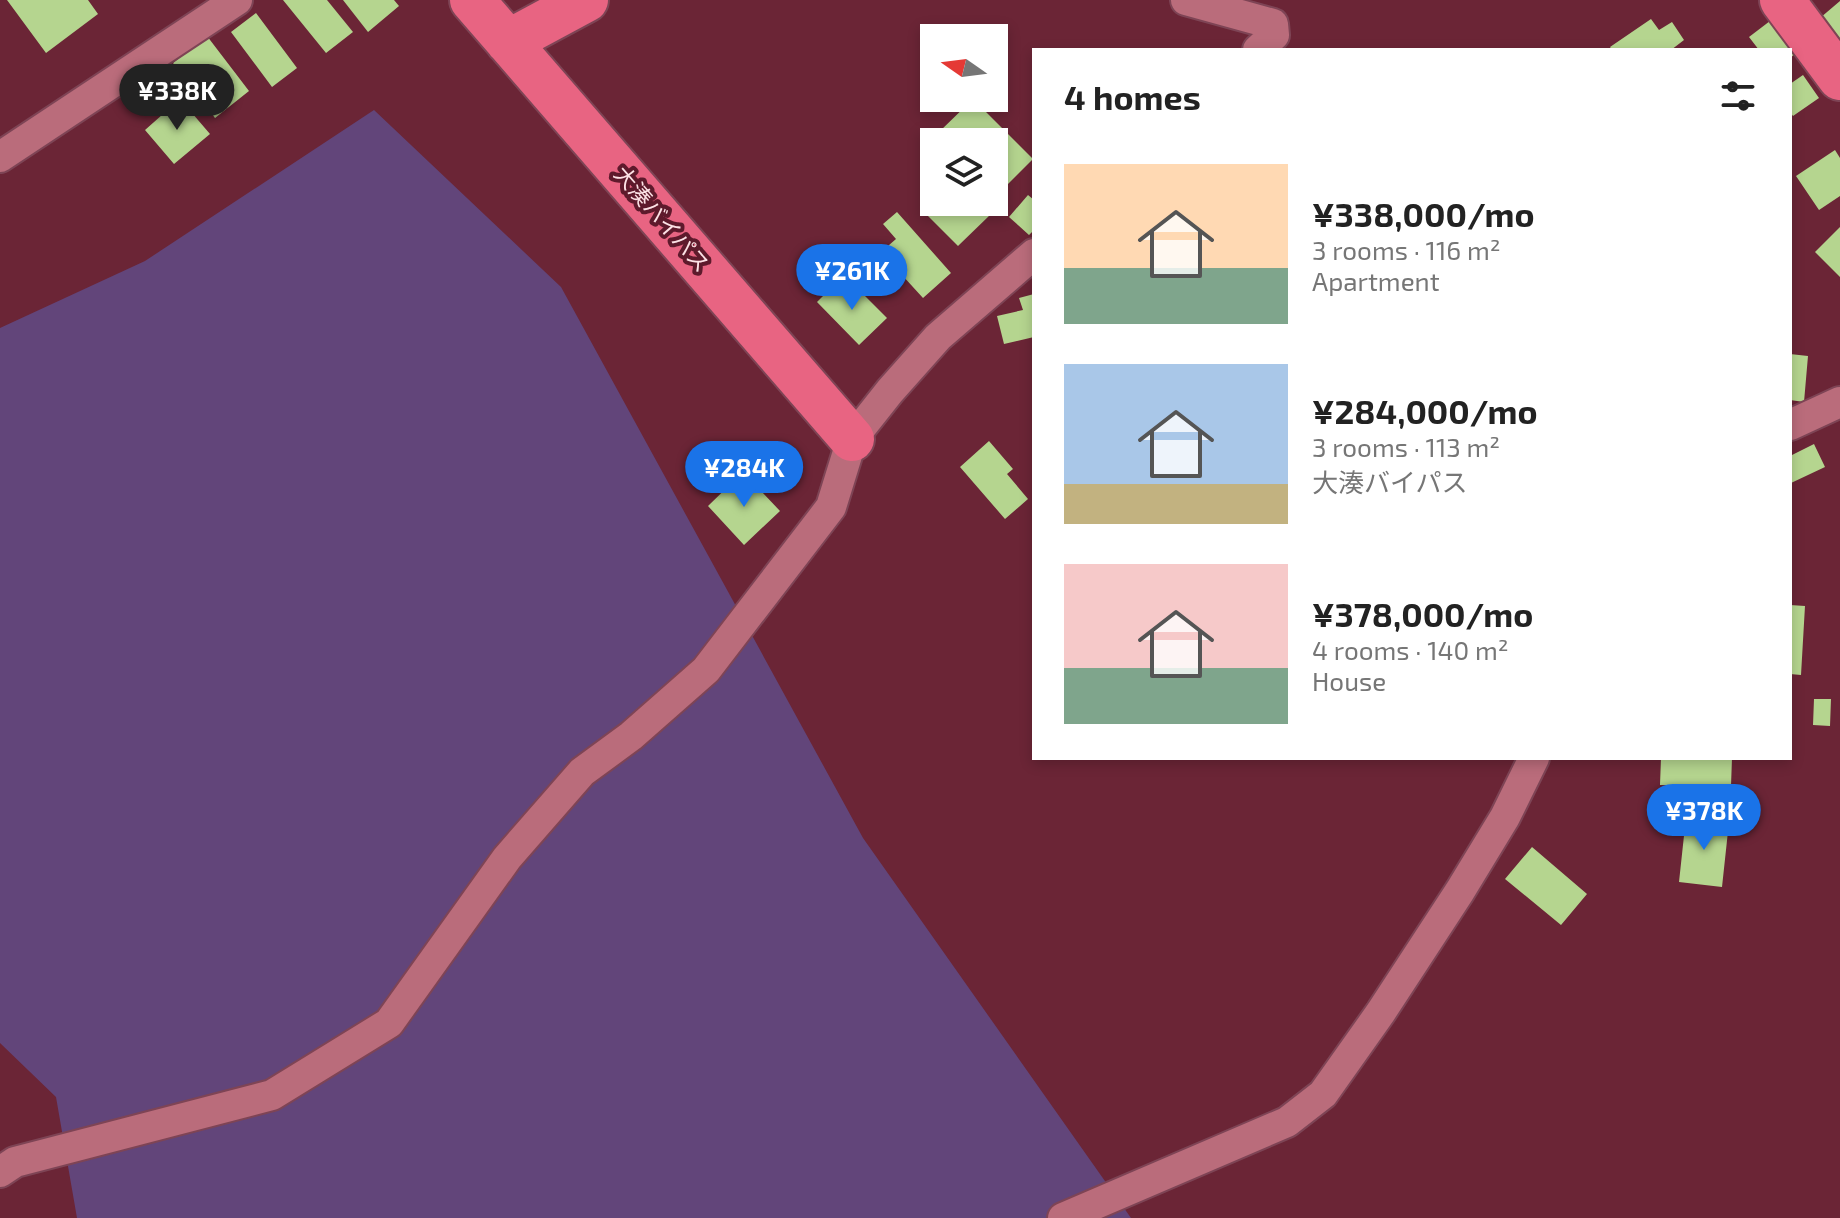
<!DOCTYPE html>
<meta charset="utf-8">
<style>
:root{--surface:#fff;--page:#f6f6f6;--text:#222;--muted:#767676;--accent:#1a73e8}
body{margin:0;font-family:"Exo 2","Noto Sans JP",sans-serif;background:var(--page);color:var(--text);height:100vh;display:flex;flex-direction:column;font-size:30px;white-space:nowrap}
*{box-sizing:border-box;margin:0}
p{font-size:26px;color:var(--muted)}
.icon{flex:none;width:44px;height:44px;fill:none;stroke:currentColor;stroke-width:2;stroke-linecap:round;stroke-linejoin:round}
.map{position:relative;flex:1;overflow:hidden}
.panel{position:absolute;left:1032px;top:48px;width:760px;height:712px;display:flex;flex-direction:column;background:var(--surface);border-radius:0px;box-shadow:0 4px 12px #0003}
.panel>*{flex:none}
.needle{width:52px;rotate:284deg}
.buttons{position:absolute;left:920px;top:24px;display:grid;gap:16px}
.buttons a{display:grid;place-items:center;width:88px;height:88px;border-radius:0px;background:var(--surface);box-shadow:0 4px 12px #0003;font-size:40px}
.price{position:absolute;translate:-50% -68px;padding:0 18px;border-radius:28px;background:var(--accent);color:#fff;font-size:26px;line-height:52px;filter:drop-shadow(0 2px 4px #0008)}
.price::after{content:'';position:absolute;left:50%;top:48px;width:24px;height:18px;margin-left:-12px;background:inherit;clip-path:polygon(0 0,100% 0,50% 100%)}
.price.current{background:#222;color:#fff}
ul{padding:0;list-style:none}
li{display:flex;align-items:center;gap:24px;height:200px;padding:0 32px}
li span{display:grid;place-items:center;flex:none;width:224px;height:160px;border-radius:0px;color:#555}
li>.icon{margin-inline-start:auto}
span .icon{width:96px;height:96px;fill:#fffc;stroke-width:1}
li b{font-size:34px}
h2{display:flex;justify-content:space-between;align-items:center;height:96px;padding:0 32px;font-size:34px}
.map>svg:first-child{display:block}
.green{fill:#62457a}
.building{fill:#b5d58f}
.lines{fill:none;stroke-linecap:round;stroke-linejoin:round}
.minor-casing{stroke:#7e4455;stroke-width:34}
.highway-casing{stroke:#7e4455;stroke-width:48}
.minor{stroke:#ba6c7b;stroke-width:30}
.highway{stroke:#e86482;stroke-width:44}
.labels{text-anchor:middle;stroke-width:8;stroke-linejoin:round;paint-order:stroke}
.street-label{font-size:22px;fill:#fde2e6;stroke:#5e1a2c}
</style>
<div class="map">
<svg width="1840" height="1218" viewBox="0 0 1840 1218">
<rect width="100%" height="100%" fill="#6b2536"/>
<path class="green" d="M374,110l187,177 302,551 268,380h-1054l-21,-121 -56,-54v-715l145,-67z"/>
<path class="building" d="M7,0h81l10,14 -52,39z
M283,0h44l26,32 -27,21z
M343,0h51l5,6 -31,26z
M1840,1v41l-20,-24z
M256,13l41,55 -25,19 -41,-55z
M1651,19l8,11 13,-8 12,18 -13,10h-59l-2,-3z
M1770,21l25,33 -5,4v-8h-31l-10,-13z
M207,36l42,55 -34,27 -42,-55z
M161,69l15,19 -21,16 -14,-19z
M1803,75l16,23 -26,18 -3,-4v-28z
M180,99l30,35 -36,30 -29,-34z
M973,99l60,60 -35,35 -4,-4v-48h-47l-9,-9z
M1835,150l5,8v38l-21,14 -23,-34z
M1028,195l6,5v30l-5,5 -20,-18z
M934,196v6h45l12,12 -33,32 -37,-37z
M897,212l54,61 -28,25 -42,-46 15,-13 -13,-15z
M1840,227v50l-25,-25z
M839,280l14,14 5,-5 29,29 -28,27 -42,-43z
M1034,294v43l-30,7 -7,-28 26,-6 -4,-12z
M1790,354l18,2 -4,46 -14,-2z
M989,441l24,28 -6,5 21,25 -23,20 -45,-52z
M1814,444l11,23 -34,16 -1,-27z
M743,472l37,39 -36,34 -36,-39z
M1790,605l15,1 -4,69 -11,-1z
M1814,699h17l-1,27 -17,-1z
M1661,758h71l-1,28 -71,-1z
M1686,817l43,5 -7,65 -43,-5z
M1532,847l55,47 -26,31 -56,-46z"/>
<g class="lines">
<g class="minor-casing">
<path id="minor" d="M1186,0l87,24 1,11 -16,15
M0,157l237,-157
M1790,425l50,-23
M0,1172l15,-10 257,-67 117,-72 118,-165 75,-86 49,-36 75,-66 125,-163 21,-68 38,-48 48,-54 96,-83
M1063,1218l224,-96 36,-28 58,-82 79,-121 45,-74 29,-59"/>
</g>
<g class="highway-casing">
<path id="highway" d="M472,0l380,439
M1782,0l58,78
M508,42l78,-42"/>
</g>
<use href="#minor" class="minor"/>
<use href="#highway" class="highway"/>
</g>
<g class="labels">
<g class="street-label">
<text transform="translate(662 219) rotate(49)" y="8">大湊バイパス</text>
</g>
</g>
</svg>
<div class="buttons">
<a><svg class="needle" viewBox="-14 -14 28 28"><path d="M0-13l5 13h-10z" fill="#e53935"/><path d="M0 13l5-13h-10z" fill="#767676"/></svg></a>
<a><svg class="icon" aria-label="layers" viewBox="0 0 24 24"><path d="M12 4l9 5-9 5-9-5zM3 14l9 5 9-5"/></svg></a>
</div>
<b class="price current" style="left:177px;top:132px">¥338K</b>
<b class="price" style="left:852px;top:312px">¥261K</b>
<b class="price" style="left:744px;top:509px">¥284K</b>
<b class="price" style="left:1704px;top:852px">¥378K</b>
<section class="panel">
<h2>4 homes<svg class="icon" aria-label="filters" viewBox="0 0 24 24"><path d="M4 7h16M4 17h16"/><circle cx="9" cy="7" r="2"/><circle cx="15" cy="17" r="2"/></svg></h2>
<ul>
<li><span style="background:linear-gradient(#ffd9b3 65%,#7fa58c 0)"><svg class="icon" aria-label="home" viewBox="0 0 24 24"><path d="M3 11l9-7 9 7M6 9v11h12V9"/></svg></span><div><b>¥338,000/mo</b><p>3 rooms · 116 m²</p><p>Apartment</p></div></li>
<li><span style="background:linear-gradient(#a9c7e8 75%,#c2b280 0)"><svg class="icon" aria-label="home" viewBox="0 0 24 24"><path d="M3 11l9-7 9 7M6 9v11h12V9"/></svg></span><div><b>¥284,000/mo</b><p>3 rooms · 113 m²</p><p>大湊バイパス</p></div></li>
<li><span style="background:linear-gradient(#f6c9c9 65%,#7fa58c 0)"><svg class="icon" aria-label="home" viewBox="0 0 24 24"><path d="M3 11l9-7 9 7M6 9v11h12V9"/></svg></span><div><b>¥378,000/mo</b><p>4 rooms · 140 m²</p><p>House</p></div></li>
</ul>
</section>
</div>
